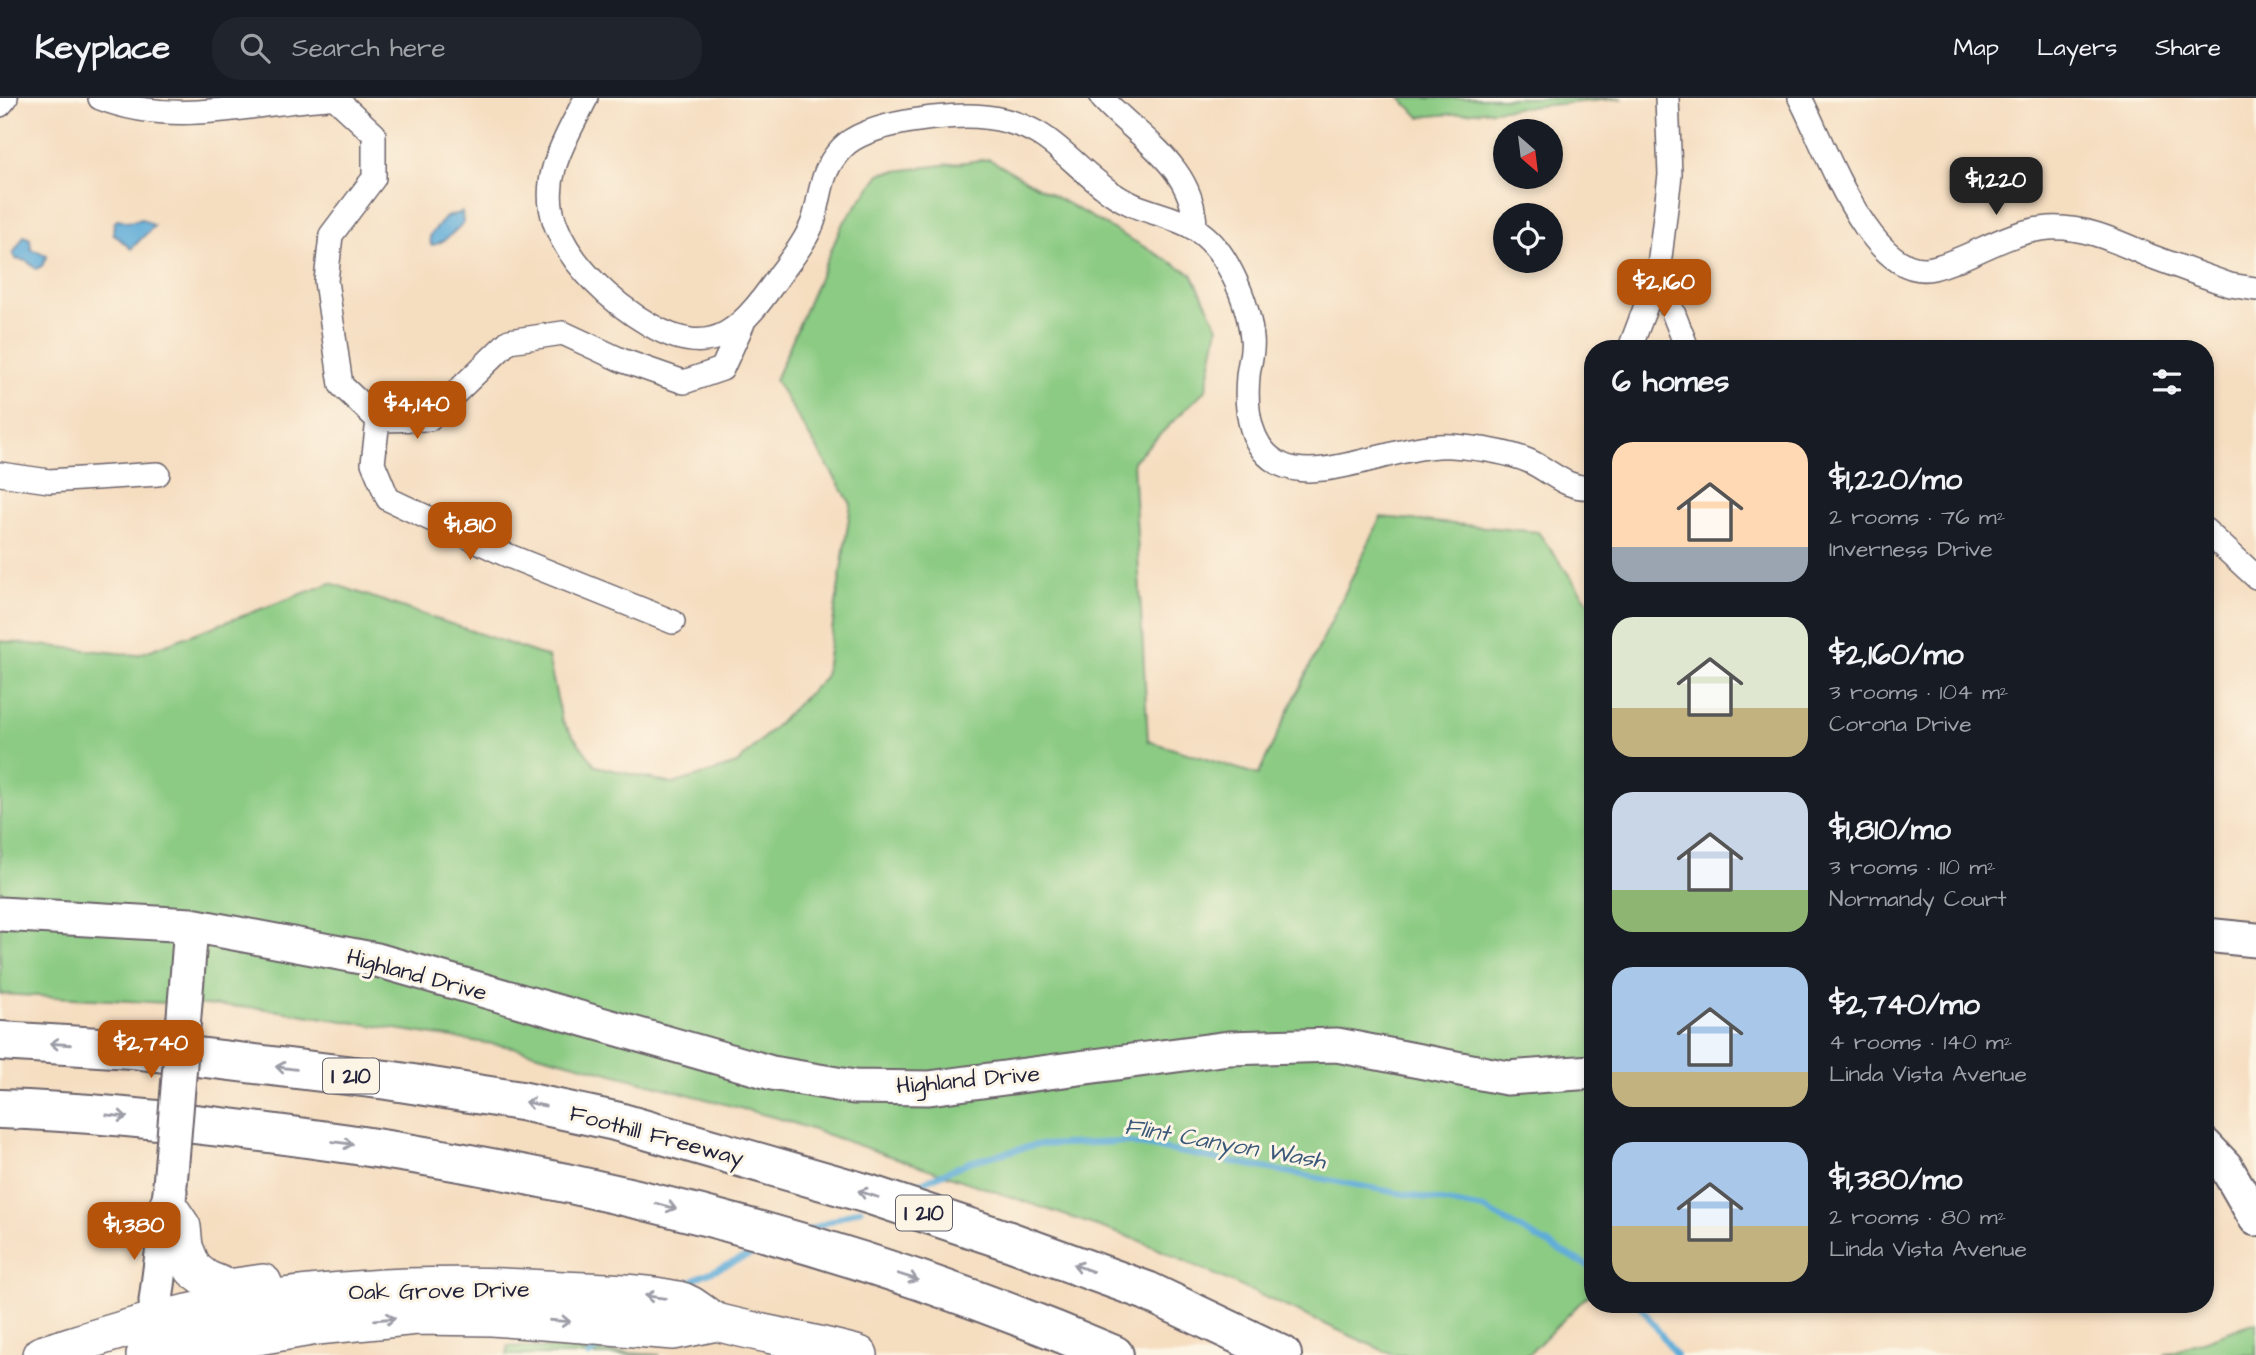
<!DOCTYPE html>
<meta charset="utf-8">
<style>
:root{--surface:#171b24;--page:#20242c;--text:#f1f3f6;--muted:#9ea1a6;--line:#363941;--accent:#b45309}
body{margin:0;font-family:"Architects Daughter",sans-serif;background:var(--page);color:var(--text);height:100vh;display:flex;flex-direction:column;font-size:26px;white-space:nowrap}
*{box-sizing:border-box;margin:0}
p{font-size:23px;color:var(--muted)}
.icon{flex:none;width:38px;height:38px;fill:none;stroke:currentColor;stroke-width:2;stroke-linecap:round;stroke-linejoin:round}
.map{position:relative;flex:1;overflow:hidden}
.details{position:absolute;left:1584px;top:242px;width:630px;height:973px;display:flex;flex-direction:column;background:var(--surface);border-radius:28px;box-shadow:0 4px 10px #0003}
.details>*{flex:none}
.needle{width:46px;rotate:152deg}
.buttons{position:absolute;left:1493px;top:21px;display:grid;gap:14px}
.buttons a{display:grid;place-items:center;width:70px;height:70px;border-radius:50%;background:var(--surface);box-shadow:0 4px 10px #0003;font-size:35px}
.price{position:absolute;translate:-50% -60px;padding:0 16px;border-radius:14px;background:var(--accent);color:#fff;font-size:23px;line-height:46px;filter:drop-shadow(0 2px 4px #0008)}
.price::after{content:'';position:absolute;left:50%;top:42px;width:21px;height:16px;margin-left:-10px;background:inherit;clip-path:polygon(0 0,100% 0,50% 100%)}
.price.selected{background:#222;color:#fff}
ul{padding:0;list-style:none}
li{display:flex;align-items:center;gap:21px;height:175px;padding:0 28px}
li span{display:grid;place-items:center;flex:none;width:196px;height:140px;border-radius:21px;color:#555}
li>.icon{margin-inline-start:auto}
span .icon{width:84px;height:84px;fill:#fffc;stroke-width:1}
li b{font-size:30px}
h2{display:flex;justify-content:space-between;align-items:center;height:84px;padding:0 28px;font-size:30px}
header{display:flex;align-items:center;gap:42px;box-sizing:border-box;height:98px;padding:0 35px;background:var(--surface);border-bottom:2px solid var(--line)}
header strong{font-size:33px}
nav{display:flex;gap:38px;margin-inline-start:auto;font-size:24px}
.search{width:490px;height:63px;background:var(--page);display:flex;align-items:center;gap:18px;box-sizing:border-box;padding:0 24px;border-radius:28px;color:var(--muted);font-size:26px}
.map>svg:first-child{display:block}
.green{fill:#8bcb83;stroke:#56765f;stroke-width:2}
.water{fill:#5facd8;stroke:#40678a;stroke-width:2}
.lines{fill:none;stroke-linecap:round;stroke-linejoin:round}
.stream{stroke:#5facd8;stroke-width:6}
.street-casing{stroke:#6c636a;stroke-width:26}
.secondary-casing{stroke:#6c636a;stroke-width:37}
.primary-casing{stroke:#6c636a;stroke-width:40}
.highway-casing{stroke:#6c636a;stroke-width:42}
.street{stroke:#fff;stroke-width:23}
.secondary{stroke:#fff;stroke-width:33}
.primary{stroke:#fff;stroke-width:37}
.highway{stroke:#fff;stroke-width:38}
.secondary-bridge-casing{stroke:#6c636a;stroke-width:37;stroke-linecap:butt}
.secondary-bridge{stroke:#fff;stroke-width:33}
.oneway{stroke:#9c9ca7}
.labels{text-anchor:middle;stroke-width:6;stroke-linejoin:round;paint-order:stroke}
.shield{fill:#fcf5e5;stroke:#63616e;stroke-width:2}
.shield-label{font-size:21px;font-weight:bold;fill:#22223b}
.street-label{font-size:23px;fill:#22223b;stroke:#fcf5e5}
.water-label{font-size:24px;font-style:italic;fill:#3a597a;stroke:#fcf5e5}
</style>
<header>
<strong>Keyplace</strong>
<div class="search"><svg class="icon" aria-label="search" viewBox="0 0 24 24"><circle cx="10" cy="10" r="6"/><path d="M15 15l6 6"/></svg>Search here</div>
<nav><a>Map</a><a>Layers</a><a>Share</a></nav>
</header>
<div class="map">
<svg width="2256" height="1257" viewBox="0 0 2256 1257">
<rect width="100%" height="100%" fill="#fcf5e5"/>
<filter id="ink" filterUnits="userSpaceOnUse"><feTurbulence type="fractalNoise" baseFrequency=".0143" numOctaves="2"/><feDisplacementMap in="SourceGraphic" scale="14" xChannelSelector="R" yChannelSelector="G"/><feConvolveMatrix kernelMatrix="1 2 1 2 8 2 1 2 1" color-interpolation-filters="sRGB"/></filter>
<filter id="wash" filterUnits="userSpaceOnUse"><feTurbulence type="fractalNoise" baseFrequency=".00686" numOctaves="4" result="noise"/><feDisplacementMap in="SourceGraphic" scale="28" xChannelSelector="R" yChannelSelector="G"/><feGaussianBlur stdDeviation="1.57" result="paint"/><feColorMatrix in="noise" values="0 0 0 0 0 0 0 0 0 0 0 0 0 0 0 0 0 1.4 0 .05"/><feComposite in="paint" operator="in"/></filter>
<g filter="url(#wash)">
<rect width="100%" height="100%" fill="#f5ddc0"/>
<path class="green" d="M1400,0h224l-204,19z
M989,61l203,115 26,53 -12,62 -73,72 15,280 110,34 123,-258 157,15 54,75v684l-64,64h-135l-255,-115 -354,-120 -272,-73 -252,-39 -260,-14v-353l137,14 194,-72 217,74 14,64 34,45 77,18 64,-20 88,-87 26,-173 -76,-124 67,-155 39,-52z
M2256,1224v33h-92z
M508,1248l152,9h-153z"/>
<path class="water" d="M462,114l1,11c-8,8 -21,22 -32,22l-1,-10 16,-18z
M118,121l11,3 13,-3 12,7 -23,23 -18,-16 1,-10z
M24,138l6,3 1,10 16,7 -5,10 -6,3 -9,-8 -11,-2 -3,-5z"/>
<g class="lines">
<path class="stream" d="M903,1093l66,-29 66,-17 90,-3 359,67 108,59
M809,1132l52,-21
M682,1190l14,-10 71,-30
M1639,1206l37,51
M589,1257l22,-16"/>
</g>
</g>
<g filter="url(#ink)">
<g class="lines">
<g class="street-casing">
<path id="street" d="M100,0c76,30 150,5 228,0
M335,0l39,36v44l-43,57 -5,46 15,104 37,35 51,-1 80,-78 54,-8 58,27 63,22 38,-13 21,-46
M586,0c-20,41 -47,79 -31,125 15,42 57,80 95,102 66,38 94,1 131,-52 12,-16 27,-35 33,-54 8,-28 6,-48 28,-71 24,-26 109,-35 143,-31 66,8 76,40 125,75 43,31 86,16 117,72 13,23 22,47 25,74 2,12 -3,26 -4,38 -3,33 1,74 34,89 42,19 119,-23 170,-19 25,2 54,5 77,15 22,10 38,29 63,26
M1102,0c37,41 91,67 93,128
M1800,0c23,42 70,185 133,170 40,-10 73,-37 116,-40 37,-2 68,14 101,28 27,10 54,20 80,29l26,4
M0,7l6,-7
M1658,176l29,74
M1630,250l28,-74 12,-99 -3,-77
M378,322l-5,43 15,36 121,57 164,66
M0,376l49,7 109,-7
M2205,432l51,47"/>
</g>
<g class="secondary-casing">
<path id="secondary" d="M0,816l191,11 186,35 395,113 82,14 75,1 300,-40 108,-3 170,33 85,-6
M2205,837l51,5
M187,881l4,-54
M2205,1047l21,22 30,52
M159,1248l-3,-45 14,-110"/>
</g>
<g class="primary-casing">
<path id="primary" d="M168,1108l14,21 2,20 9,22 13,10 22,9 35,-5
M41,1257c39,-12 78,-25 117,-35 128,-32 273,-39 405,-30 38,2 78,2 115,10 16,3 27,19 42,23 46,12 93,19 139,32
M145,1257l172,-29 100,-10 75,1 182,14 43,-9"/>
</g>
<g class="highway-casing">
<path id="highway" d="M0,943l132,8 255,31 134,21 94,20 253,73 141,47 138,50 135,64
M0,1011c98,3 195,14 292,27 282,37 560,107 822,219"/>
</g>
<use href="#street" class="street"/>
<use href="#secondary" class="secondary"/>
<use href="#primary" class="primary"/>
<use href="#highway" class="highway"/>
<g class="secondary-bridge-casing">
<path id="secondary-bridge" d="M170,1087l17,-206"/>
</g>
<use href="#secondary-bridge" class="secondary-bridge"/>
</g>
<defs><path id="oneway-shaft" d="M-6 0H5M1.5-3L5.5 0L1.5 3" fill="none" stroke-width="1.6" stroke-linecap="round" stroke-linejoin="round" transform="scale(1.75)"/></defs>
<g class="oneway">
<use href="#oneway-shaft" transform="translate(60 946) rotate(-176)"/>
<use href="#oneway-shaft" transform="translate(286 970) rotate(-173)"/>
<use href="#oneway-shaft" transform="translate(535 1006) rotate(-168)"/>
<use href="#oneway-shaft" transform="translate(117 1018) rotate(6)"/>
<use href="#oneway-shaft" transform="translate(343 1045) rotate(8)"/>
<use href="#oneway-shaft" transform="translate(868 1096) rotate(-162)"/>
<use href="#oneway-shaft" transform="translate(666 1108) rotate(15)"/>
<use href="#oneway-shaft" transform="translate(1083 1170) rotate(-160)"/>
<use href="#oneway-shaft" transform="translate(908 1179) rotate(18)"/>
<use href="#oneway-shaft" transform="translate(655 1199) rotate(-172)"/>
<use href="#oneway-shaft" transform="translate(385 1221) rotate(-5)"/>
<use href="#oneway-shaft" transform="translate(560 1223) rotate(4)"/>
</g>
</g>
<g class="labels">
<g class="shield">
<rect x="323" y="960.5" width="56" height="35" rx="5"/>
<rect x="896" y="1097.5" width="56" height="35" rx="5"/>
</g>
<g class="shield-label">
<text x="351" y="985">I 210</text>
<text x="924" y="1122">I 210</text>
</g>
<g class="street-label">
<text transform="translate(417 876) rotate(15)" y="8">Highland Drive</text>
<text transform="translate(968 981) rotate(-5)" y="8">Highland Drive</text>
<text transform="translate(657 1037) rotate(15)" y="8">Foothill Freeway</text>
<text transform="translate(439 1192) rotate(-1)" y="8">Oak Grove Drive</text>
</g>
<g class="water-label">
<text transform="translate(1225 1045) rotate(10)" y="8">Flint Canyon Wash</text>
</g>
</g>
</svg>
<div class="buttons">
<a><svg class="needle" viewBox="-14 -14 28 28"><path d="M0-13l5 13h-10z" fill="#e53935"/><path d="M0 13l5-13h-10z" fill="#9ea1a6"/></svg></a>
<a><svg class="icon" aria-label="locate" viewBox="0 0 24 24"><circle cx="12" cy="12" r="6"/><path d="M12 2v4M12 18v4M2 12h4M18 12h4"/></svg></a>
</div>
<b class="price selected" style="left:1996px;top:119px">$1,220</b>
<b class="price" style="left:1664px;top:221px">$2,160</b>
<b class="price" style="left:417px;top:343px">$4,140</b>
<b class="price" style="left:470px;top:464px">$1,810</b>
<b class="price" style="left:151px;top:982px">$2,740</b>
<b class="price" style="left:134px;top:1164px">$1,380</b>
<section class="details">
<h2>6 homes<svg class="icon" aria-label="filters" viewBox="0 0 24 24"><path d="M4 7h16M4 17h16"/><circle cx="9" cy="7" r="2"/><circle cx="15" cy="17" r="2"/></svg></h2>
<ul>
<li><span style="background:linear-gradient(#ffd9b3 75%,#9aa5b1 0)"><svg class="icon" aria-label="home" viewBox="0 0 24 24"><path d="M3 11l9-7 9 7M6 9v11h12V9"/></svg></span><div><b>$1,220/mo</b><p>2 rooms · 76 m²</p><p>Inverness Drive</p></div></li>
<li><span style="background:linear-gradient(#dfe7d0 65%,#c2b280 0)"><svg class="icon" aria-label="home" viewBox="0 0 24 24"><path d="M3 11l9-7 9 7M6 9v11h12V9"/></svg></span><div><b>$2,160/mo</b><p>3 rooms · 104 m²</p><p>Corona Drive</p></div></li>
<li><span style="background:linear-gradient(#c9d6e8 70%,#8fb573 0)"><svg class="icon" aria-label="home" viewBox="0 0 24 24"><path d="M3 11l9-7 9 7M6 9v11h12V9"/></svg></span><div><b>$1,810/mo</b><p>3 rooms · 110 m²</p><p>Normandy Court</p></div></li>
<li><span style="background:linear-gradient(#a9c7e8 75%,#c2b280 0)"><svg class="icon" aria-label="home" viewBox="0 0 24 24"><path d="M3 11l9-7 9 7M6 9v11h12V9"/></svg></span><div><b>$2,740/mo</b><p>4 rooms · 140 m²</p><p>Linda Vista Avenue</p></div></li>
<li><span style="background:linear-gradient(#a9c7e8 60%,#c2b280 0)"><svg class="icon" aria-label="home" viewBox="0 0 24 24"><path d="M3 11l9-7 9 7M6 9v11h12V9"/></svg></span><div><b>$1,380/mo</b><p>2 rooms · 80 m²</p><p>Linda Vista Avenue</p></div></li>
</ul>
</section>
</div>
